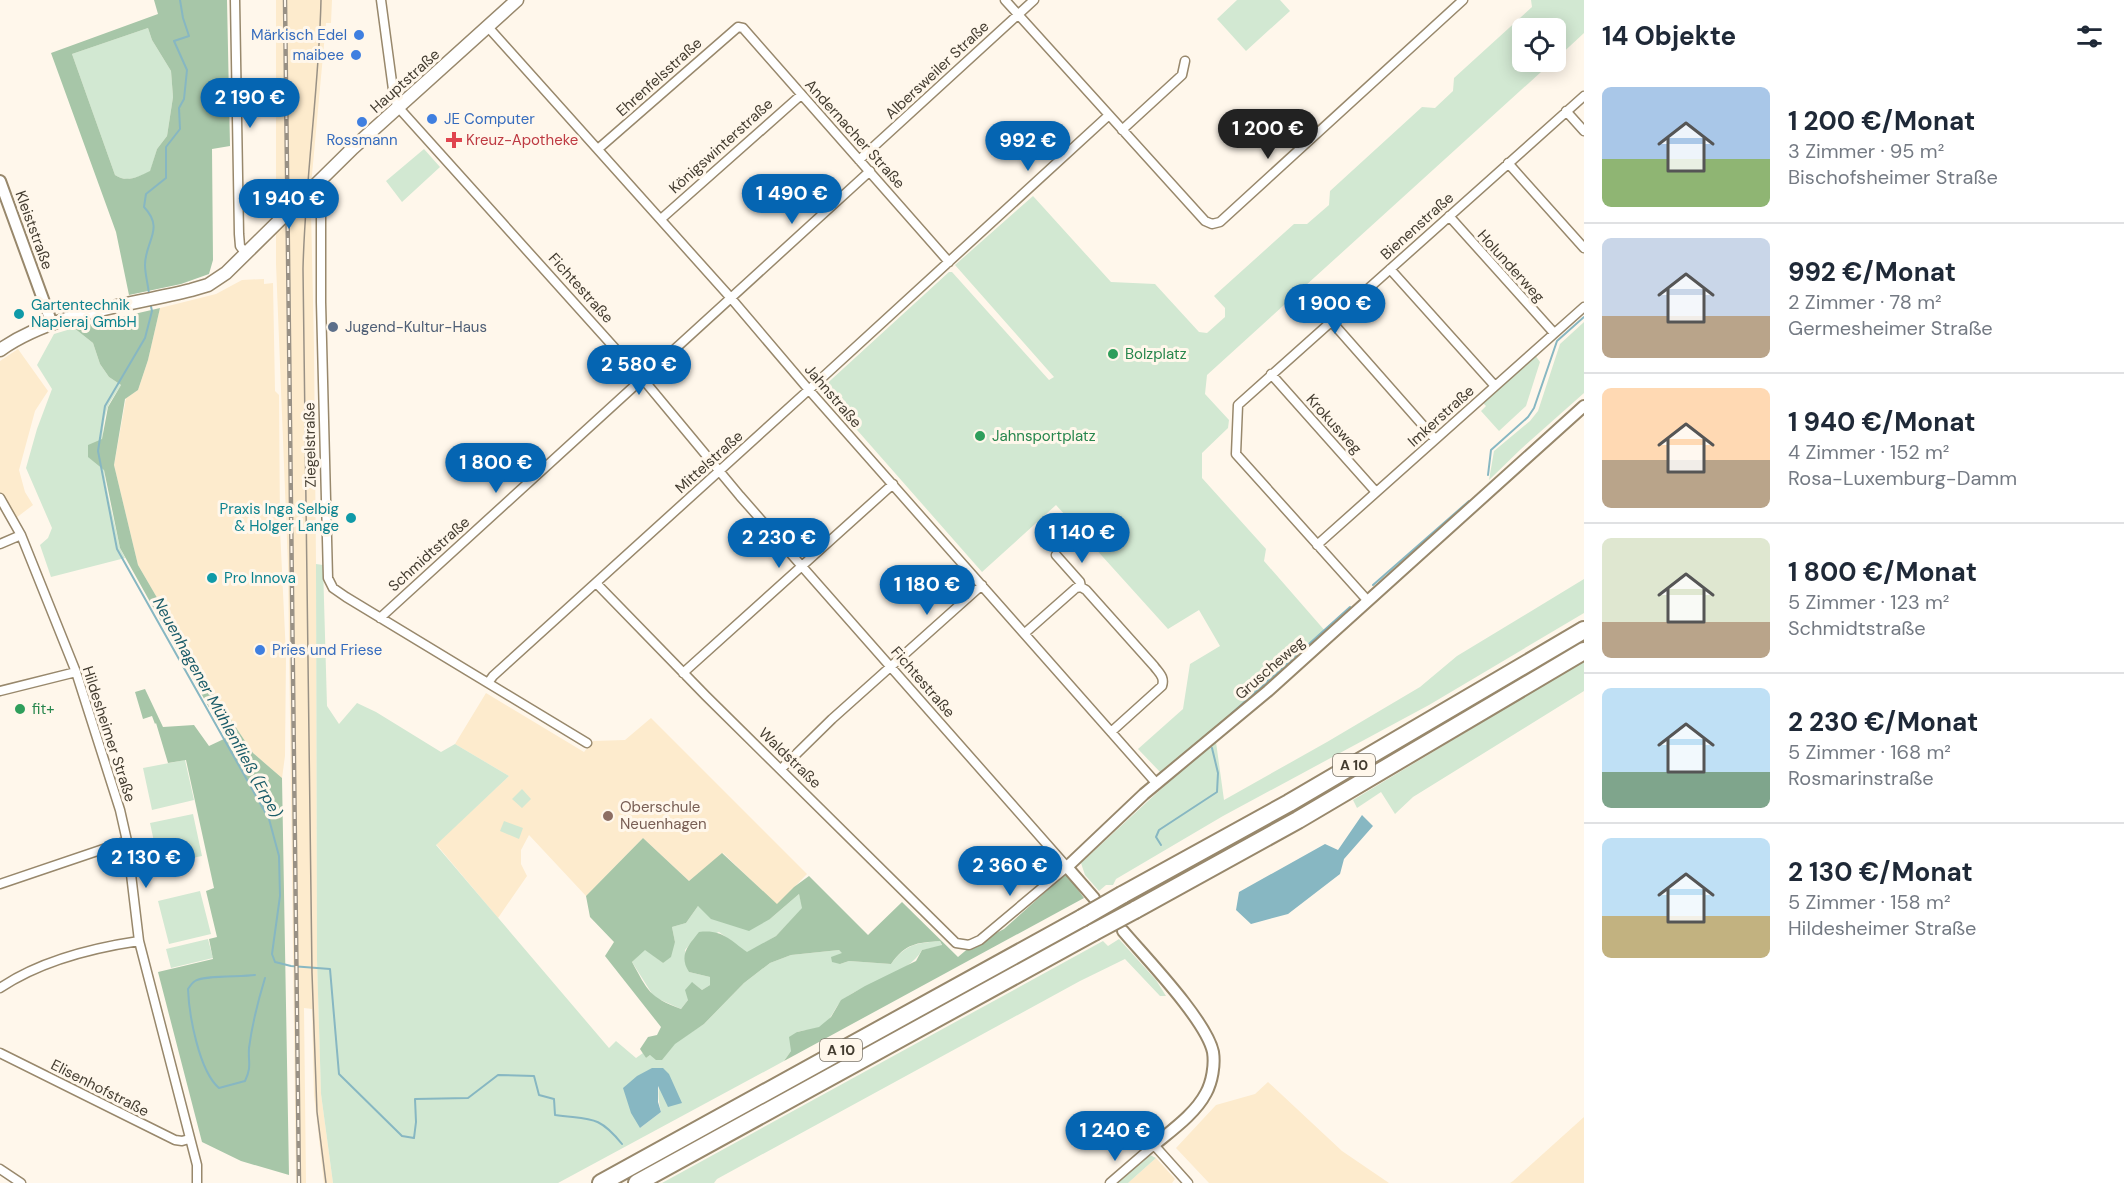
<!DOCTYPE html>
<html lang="de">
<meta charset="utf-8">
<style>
:root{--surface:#fff;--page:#f6f6f7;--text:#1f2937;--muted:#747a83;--line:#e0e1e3;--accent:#0565b2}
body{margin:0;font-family:"DM Sans",sans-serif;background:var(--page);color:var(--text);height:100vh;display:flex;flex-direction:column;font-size:22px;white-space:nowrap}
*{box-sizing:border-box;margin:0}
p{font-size:20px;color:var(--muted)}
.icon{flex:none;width:33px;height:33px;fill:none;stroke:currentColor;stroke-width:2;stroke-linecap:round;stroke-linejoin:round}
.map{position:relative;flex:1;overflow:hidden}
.drawer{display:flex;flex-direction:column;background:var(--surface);width:540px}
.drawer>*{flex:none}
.tools{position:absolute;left:1512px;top:18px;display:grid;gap:12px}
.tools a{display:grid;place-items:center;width:54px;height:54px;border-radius:9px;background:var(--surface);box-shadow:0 3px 15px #0003;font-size:30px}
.price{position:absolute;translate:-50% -51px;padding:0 14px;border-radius:21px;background:var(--accent);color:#fff;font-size:20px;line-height:39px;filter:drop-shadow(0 2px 3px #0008)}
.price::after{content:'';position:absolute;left:50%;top:36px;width:18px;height:14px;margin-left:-9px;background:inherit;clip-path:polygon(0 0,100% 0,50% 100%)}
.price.active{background:#222;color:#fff}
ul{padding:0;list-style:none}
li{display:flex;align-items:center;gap:18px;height:150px;padding:0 18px}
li+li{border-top:2px solid var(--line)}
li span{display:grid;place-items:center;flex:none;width:168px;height:120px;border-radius:9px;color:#555}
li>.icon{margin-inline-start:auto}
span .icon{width:72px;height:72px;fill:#fffc;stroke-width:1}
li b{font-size:26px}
h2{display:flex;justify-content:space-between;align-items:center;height:72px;padding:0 18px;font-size:26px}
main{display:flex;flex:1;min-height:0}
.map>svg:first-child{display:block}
.built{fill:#fdebcd}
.green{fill:#d2e8d2;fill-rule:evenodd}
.forest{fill:#a7c6a8;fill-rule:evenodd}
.water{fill:#87b7c2}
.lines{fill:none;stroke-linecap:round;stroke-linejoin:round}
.stream{stroke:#87b7c2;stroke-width:2}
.minor-casing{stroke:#98886c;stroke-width:11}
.tertiary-casing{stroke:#98886c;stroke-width:14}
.secondary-casing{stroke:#98886c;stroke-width:15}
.motorway-casing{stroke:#98886c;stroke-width:20}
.minor{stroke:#fff;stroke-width:8}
.tertiary{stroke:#fff;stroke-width:10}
.secondary{stroke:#fff;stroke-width:12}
.motorway{stroke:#fff;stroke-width:16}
.tram{stroke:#999185;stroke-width:1.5}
.rail-casing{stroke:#999185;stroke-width:4.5}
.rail{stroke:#fff7eb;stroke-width:2;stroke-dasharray:7;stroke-linecap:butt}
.motorway-bridge-casing{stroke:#98886c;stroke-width:20;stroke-linecap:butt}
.motorway-bridge{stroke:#fff;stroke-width:16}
.shop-dot{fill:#3f7fe0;stroke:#fff7eb;stroke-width:2}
.health-dot{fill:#e0444e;stroke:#fff7eb;stroke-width:2}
.culture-dot{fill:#0f9aa8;stroke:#fff7eb;stroke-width:2}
.service-dot{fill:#5c6f8a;stroke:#fff7eb;stroke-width:2}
.leisure-dot{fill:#2e9e5b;stroke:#fff7eb;stroke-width:2}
.education-dot{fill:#8d6e63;stroke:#fff7eb;stroke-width:2}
.labels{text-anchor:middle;stroke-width:6;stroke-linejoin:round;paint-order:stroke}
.shield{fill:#fff7eb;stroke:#7b7468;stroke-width:1.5}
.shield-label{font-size:14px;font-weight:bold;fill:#433c30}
.shop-label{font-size:15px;fill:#366cbe;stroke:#fff7eb;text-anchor:end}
.street-label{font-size:15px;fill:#433c30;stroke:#fff7eb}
.health-label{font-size:15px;fill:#be3a42;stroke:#fff7eb;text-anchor:start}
.culture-label{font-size:15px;fill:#0d838f;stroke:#fff7eb;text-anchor:start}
.service-label{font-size:15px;fill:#4e5e75;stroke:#fff7eb;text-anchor:start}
.leisure-label{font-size:15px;fill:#27864d;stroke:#fff7eb;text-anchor:start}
.education-label{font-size:15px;fill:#785e54;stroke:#fff7eb;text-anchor:start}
.water-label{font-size:16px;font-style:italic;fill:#1c5d6a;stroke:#fff7eb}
</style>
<main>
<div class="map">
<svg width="1584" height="1183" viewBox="0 0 1584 1183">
<rect width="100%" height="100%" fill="#fff7eb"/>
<path class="built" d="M276,0h56l-1,23h-5l-17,184 2,2 3,139 2,216 1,396 4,134 12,89h-9l-10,-88 -2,-86 -8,-1 2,175h-10l-8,-618 -12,-301z
M264,279v5l9,-1 2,108 4,4 1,134 6,126 -1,101 -3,22 -29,-25 -44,-66 -71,-122 -24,-100 12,-67 12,-8 10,-30 12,-52 56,-14 26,-14z
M18,349l30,42 -13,20 -16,59 6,22 8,13 -17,13 -16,-26v-131z
M486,693l98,59 9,-11 32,-1 26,-22 156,156 -30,31 -54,-52 -34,28 -46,-43 -57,58 -57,-61 -8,15v14l6,12 -29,42 -62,-74 73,-68 -54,-32z
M1268,1082l74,69 47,32h-180l-33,-35 40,-43 39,-11z
M1584,1117v66h-74l3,-2z
M1156,1158l19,21 -3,4h-44z"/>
<path class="green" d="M1237,0h43l10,11 -44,40 -29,-32z
M1531,0h53v33l-28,26v-31h-34v34h30l-345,313 -2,19 24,26 -1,8 -26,25v25l64,71 -2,12 62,71 -161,141 -5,-1 -22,-23 45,-40 7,-45 30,-18 -21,-36 -31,19 -112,-124 -74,67 -161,-183 128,-117h3l97,108 5,-3 -99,-112 78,-69 78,86 44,2 44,48 8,1 18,-16v-9l-11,-12 80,-72h13l22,-19 1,-14 92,-84 13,1 18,-17 1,-13 78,-71z
M148,28l4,12 19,31 2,26 -6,39 -10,13 -7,23c-13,5 -23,11 -35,3l-43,-121z
M424,149l16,18 -38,35 -16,-21z
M1584,322v71l-63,56 -32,31 5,-29 36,-30 8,-10 22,-67z
M74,328l19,15 7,21 9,13 12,8c-4,7 -11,16 -14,24 -13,45 4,95 13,139l5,10 -74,19 -11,-32 8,-7 4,-10 -26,-60 11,-39 15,-40 -15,-24 17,-31z
M1535,355l5,7 -14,44 -27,25 -18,-20 5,-5 -4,-4z
M316,564l7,1 4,141 12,18 18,-21 19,9 65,40 14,-8 54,32 -73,69 173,203 7,-7 20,17 7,-5 3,5 4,-3 12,4 13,-16 29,-19 40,-41 26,-20 21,-8 48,-5 4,3 -3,11 9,-3 42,3c15,-20 25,-21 49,-23l2,5 -20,4c-14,25 -55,31 -78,49 -10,7 -12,22 -24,28 -6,3 -17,3 -23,5l-6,19 -7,10 -226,122h-225l-12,-89 -4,-134zM663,1068c-5,16 -6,28 -2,44l-21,16z
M1584,579v34l-155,92 -206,111 -107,63 -3,6h-7l-7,6 -14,-16 -4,-12 132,-122 3,1 8,58 103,-58 93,-55 37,-31z
M1584,661v30l-171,106 -18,17 -14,-22 -24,16 -4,-8z
M185,760l9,40 -42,10 -9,-42z
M522,789l9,10 -9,9 -10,-9z
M193,814l9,42 -43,9 -9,-42z
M504,821l19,7 -4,11 -19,-8z
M200,891l11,43 -42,10 -11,-43z
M799,894l4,14 -27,28 -29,17 -28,-21 -29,12 -5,6 4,22 21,5v8l-8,5 -9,-7 -5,17 -7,9 -27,-12 -22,-35 13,-13 18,14 12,-21 -3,-15 14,-4 12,-17 72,13z
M208,939l5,19 -42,10 -5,-19z
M1119,939l37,41 10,16h-6l-35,-37 -45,22 -363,198 -3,4h-52l441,-242 5,5z
M1148,1154l8,4 -28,25h-13z"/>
<path class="forest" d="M154,0h73l3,146 -18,3 1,111 -4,14 -28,10 -52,11 -13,-63 -65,-179 107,-39zM148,28l4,12 19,31 2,26 -6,39 -10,13 -7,22c-13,6 -23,12 -35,4l-43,-121z
M160,308l-12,52 -10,30 -13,9 -11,66 24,100 71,122 44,66 29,25 7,397 -48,-14 -39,-19 -44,-170 55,-13 -4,-20 8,-2 -11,-46 8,-3 -28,-128 -18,3 -12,-40 -1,1 -3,-8 -9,3 -8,-27 10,-3 18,38 31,-2 15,21 17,-8 -106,-190 -16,-78 -16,-13v-12l14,-6 6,-32 13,-22 -12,-8 -9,-13 -7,-21 -19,-15z
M643,838l46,43 33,-28 55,51 17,-17 15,-11 59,59 34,-33 56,55 13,-11 33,-17 58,-52 5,-2 17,23 -300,163 7,-10 -2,-14 8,-5 22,-5 12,-10 10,-17 24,-14 51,-25 6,-11 20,-5 -2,-4c-24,2 -34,2 -49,23l-42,-3 -9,3 -8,-2 -1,-5 11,-4 -3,-3 -48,5 -21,8 -26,20 -40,41 -29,20 -13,16h-6l-6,-5 -4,3 -6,-9 8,-12 9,-2 4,-8 -56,-71 9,-14 -24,-25 -4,-21zM799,894l3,14 -26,28 -29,16c-17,-12 -25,-23 -48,-20 -10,13 -21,23 -10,40l21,5v8l-8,5 -10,-8 -7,8 3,10 -7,9c-32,-12 -33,-18 -49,-47l13,-12 18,13 8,-6 4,-15 -3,-15 14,-4 12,-17 13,13 38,12 21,-12z"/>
<path class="water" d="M1362,815l11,11 -29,33 -4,15 -52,40 -37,10 -15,-14 3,-18 86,-48 13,6z
M652,1068h11l6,6 13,29 -14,4 -10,-21v16l3,10 -21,16 -9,-15 -8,-25 14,-12z"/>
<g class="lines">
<path class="stream" d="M149,294c-1,-10 -4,-20 -4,-29 0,-24 20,-36 -1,-58l2,-13 20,-16v-31l14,-18 -1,-21 5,-9 3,-29 -13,-29 15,-5 -6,-18 -3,-18
M150,302l2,9 -7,27 -40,68 -7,45 19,98 152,270 10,37 1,40 -8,58 3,8 16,4 39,3 9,105 63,62 12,2 2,-16 -1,-23 53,-1 30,-23 36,1 5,19 15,4 1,16c35,5 43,-1 67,29
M1488,475l3,-25 37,-33 6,-9 23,-67 27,-24
M1373,585l96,-84
M1220,724l130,-117
M1161,845l-5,-8 3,-7 58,-38 1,-19 -6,-25
M255,975c-14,2 -52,0 -60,6 -3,2 -5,5 -7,8 1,26 11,82 31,99l26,-7c7,-15 3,-18 4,-33 3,-23 9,-47 16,-70"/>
<g class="minor-casing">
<path id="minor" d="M235,0l4,234 1,12 6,8
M381,0l13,97 4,10 249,277 93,112 327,371 -87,73 -11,5 -13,-2 -250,-247 -110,-113
M1005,0l200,221 7,3 8,-2 243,-222
M488,27l242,270 79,93 348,394
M1566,111l18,20
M1122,130l60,-55 3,-14
M598,149l140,-122 5,1 206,234
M859,160l175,-160
M1508,163l76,85
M313,186l8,12v104l7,276 5,10 13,9 241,146
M1449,216l105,117
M661,219l140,-124
M1390,269l105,117
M1331,321l104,118
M1271,374l105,118
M0,498l21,37 55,137 44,138 7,31 12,100 58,224v18
M0,544l21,-9
M1317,545l267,-238
M1056,555l24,27 1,5
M1368,601l-132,-147 2,-49 346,-309
M380,618l490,-447
M1025,633l51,-45 5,-1 5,3 68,76c5,7 11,11 8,20l-51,46
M683,673l210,-189
M488,683l5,-7 331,-300 285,-261
M0,691l76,-19
M781,769l51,-50 150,-134
M0,884l127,-43
M0,988c40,-27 92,-40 139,-47
M0,1053l175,87 7,1 7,-2
M0,1169l21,14
M1110,1183l44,-38 34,38"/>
</g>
<g class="tertiary-casing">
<path id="tertiary" d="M0,181l52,143
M1094,898l-27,-31 77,-73 124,-103 316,-285
M1123,931c22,26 83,89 90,121 2,13 -1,30 -7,41 -11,21 -34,37 -52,52"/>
</g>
<g class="secondary-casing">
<path id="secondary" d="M0,350c54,-38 128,-44 191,-60l17,-5 18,-12 127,-125 164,-148"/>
</g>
<g class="motorway-casing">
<path id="motorway" d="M1122,895l167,-92 295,-173
M1135,910l163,-90 286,-169
M601,1183l481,-265
M637,1183l457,-251"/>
</g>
<use href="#minor" class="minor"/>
<use href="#tertiary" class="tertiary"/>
<use href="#secondary" class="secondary"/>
<use href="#motorway" class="motorway"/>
<path class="tram" d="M321,0c-2,90 -16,179 -18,269l9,704 5,139 9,71"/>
<g class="rail-casing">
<path id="rail" d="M285,0l14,1183"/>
</g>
<use href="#rail" class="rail"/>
<g class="motorway-bridge-casing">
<path id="motorway-bridge" d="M1082,918l40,-23
M1094,932l41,-22"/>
</g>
<use href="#motorway-bridge" class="motorway-bridge"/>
</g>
<g class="shop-dot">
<circle cx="359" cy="35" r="6"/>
<circle cx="356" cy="55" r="6"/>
<circle cx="432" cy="119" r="6"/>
<circle cx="362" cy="122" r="6"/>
<circle cx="260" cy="650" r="6"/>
</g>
<path class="health-dot" d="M451 131h6v6h6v6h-6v6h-6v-6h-6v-6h6z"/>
<g class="culture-dot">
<circle cx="19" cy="314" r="6"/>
<circle cx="351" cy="518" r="6"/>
<circle cx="212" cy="578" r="6"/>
</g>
<circle class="service-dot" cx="333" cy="327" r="6"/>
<g class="leisure-dot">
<circle cx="1113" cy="354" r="6"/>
<circle cx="980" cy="436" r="6"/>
<circle cx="20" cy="709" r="6"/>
</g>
<circle class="education-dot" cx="608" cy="816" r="6"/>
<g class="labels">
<g class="shield">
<rect x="1333" y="754" width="42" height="22" rx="4.5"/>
<rect x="820" y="1039" width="42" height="22" rx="4.5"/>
</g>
<g class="shield-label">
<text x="1354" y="770">A 10</text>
<text x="841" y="1055">A 10</text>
</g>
<g class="shop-label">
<text x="347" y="40">Märkisch Edel</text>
<text x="344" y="60">maibee</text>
<text x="444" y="124" text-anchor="start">JE Computer</text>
<text x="362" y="145" text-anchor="middle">Rossmann</text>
<text x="272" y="655" text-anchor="start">Pries und Friese</text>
</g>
<g class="street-label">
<text transform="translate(937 70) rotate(-43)" y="5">Albersweiler Straße</text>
<text transform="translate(659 77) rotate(-42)" y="5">Ehrenfelsstraße</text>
<text transform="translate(405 81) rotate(-42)" y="5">Hauptstraße</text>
<text transform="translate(855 134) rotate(48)" y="5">Andernacher Straße</text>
<text transform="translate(721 146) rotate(-42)" y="5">Königswinterstraße</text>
<text transform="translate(1417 226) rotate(-42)" y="5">Bienenstraße</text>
<text transform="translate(34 230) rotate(70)" y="5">Kleiststraße</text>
<text transform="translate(1511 266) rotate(48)" y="5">Holunderweg</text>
<text transform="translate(581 288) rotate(48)" y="5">Fichtestraße</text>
<text transform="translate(833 396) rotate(49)" y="5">Jahnstraße</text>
<text transform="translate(1441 416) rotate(-42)" y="5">Imkerstraße</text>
<text transform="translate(1334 424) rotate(48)" y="5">Krokusweg</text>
<text transform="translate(310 445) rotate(-91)" y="5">Ziegelstraße</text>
<text transform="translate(709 462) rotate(-42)" y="5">Mittelstraße</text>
<text transform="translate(429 554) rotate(-42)" y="5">Schmidtstraße</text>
<text transform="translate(1270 668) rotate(-41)" y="5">Gruscheweg</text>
<text transform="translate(923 682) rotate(49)" y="5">Fichtestraße</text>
<text transform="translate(109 734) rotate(72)" y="5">Hildesheimer Straße</text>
<text transform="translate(790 758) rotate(44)" y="5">Waldstraße</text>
<text transform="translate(100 1088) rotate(27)" y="5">Elisenhofstraße</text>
</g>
<g class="health-label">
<text x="466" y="145">Kreuz-Apotheke</text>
</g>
<g class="culture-label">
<text x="31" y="310">Gartentechnik<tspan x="31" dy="17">Napieraj GmbH</tspan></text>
<text x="339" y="514" text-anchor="end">Praxis Inga Selbig<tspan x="339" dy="17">&amp; Holger Lange</tspan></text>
<text x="224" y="583">Pro Innova</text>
</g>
<g class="service-label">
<text x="345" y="332">Jugend-Kultur-Haus</text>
</g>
<g class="leisure-label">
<text x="1125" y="359">Bolzplatz</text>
<text x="992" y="441">Jahnsportplatz</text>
<text x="32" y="714">fit+</text>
</g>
<g class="education-label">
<text x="620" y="812">Oberschule<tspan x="620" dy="17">Neuenhagen</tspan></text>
</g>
<g class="water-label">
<text transform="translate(218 707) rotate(61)" y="6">Neuenhagener Mühlenfließ (Erpe)</text>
</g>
</g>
</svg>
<div class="tools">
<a><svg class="icon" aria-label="locate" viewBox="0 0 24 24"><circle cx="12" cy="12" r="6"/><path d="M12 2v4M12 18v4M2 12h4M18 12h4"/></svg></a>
</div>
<b class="price" style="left:250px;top:129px">2 190 €</b>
<b class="price active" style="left:1268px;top:160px">1 200 €</b>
<b class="price" style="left:1028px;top:172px">992 €</b>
<b class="price" style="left:792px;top:225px">1 490 €</b>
<b class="price" style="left:289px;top:230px">1 940 €</b>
<b class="price" style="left:1335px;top:335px">1 900 €</b>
<b class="price" style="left:639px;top:396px">2 580 €</b>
<b class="price" style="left:496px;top:494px">1 800 €</b>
<b class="price" style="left:1082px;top:564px">1 140 €</b>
<b class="price" style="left:779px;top:569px">2 230 €</b>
<b class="price" style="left:927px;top:616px">1 180 €</b>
<b class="price" style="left:146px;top:889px">2 130 €</b>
<b class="price" style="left:1010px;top:897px">2 360 €</b>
<b class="price" style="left:1115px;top:1162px">1 240 €</b>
</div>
<section class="drawer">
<h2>14 Objekte<svg class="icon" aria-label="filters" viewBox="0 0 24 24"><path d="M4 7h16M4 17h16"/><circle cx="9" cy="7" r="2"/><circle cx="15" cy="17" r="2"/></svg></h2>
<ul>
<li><span style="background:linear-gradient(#a9c7e8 60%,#8fb573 0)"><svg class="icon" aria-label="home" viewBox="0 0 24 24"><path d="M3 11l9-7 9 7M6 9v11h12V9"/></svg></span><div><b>1 200 €/Monat</b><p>3 Zimmer · 95 m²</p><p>Bischofsheimer Straße</p></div></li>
<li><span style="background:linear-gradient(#c9d6e8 65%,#b9a48a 0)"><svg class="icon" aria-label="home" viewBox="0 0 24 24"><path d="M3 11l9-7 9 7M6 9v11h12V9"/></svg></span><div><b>992 €/Monat</b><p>2 Zimmer · 78 m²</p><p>Germesheimer Straße</p></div></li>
<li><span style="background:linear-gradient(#ffd9b3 60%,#b9a48a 0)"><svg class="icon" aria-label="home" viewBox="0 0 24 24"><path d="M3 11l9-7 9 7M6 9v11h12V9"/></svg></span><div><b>1 940 €/Monat</b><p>4 Zimmer · 152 m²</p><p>Rosa-Luxemburg-Damm</p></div></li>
<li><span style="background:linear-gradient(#dfe7d0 70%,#b9a48a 0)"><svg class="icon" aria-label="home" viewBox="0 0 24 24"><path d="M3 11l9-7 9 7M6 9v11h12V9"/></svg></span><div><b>1 800 €/Monat</b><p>5 Zimmer · 123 m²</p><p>Schmidtstraße</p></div></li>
<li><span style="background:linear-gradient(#bfe0f5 70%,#7fa58c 0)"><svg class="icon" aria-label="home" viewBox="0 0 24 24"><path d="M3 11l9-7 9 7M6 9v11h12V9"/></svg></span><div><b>2 230 €/Monat</b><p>5 Zimmer · 168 m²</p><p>Rosmarinstraße</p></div></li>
<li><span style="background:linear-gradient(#bfe0f5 65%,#c2b280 0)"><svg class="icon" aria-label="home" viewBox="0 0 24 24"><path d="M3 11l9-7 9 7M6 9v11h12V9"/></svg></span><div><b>2 130 €/Monat</b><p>5 Zimmer · 158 m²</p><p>Hildesheimer Straße</p></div></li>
</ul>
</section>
</main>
